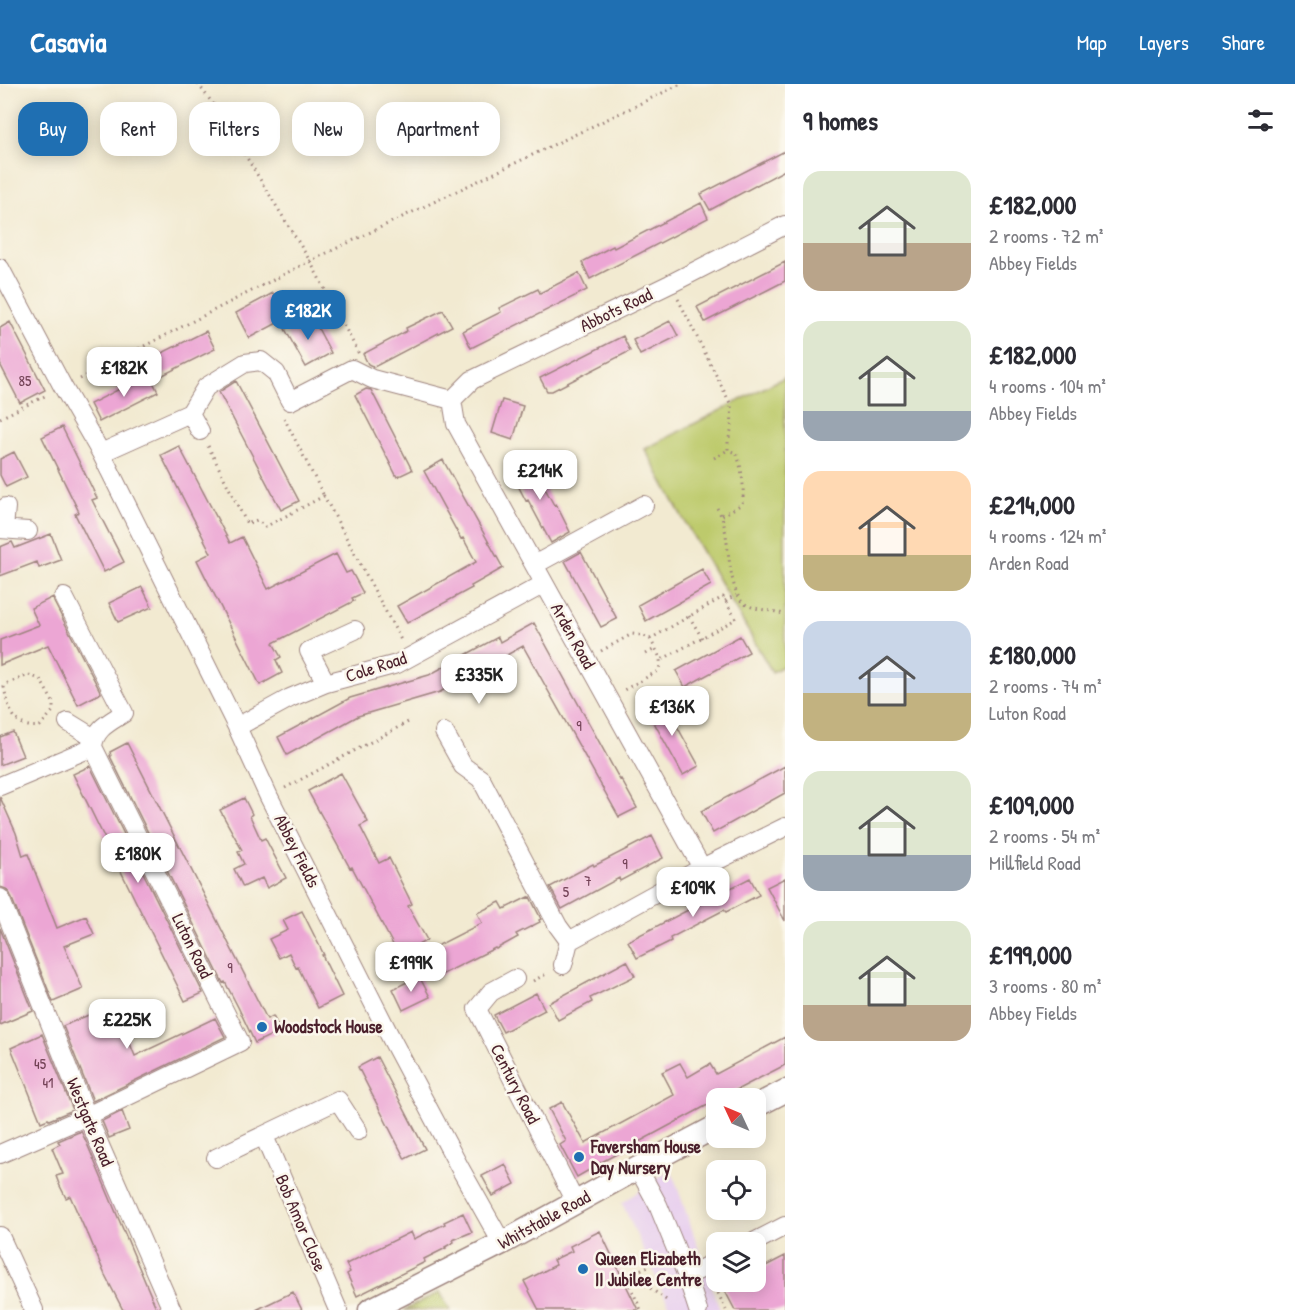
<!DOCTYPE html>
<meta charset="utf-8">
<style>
:root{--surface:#fff;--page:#f2f2f3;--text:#2b2b33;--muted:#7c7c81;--accent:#1f6fb2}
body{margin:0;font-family:"Patrick Hand",sans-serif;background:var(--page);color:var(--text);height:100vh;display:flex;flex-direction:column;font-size:22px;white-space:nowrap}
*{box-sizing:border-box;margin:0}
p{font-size:20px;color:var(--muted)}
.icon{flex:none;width:33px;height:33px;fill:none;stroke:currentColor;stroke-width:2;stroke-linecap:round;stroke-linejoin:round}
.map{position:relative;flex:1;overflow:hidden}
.sheet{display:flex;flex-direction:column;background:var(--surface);width:510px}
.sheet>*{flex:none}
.hud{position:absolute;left:18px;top:18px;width:570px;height:54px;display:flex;gap:12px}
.needle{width:39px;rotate:314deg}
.tools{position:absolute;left:706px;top:1004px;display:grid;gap:12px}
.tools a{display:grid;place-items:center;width:60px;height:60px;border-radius:12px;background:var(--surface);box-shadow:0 3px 15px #0003;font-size:30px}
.price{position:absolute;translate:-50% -51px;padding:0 14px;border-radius:12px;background:#fff;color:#222;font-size:20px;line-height:39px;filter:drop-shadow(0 2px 3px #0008)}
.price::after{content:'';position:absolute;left:50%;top:36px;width:18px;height:14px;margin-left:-9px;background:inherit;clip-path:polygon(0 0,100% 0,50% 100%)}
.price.selected{background:var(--accent);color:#fff}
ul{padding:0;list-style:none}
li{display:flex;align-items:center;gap:18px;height:150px;padding:0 18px}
li span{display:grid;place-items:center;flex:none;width:168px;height:120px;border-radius:18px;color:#555}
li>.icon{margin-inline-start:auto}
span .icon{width:72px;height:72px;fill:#fffc;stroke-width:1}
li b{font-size:26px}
h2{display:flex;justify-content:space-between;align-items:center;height:72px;padding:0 18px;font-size:26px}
.tag{padding:0 21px;border-radius:18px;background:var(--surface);box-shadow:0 3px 15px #0003;font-size:21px;line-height:54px}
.tag.selected{background:var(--accent);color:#fff}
header{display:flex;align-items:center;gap:36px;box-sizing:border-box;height:84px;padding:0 30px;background:var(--accent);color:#fff}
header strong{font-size:28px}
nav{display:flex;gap:33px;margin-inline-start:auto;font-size:21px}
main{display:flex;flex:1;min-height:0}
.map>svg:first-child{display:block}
.built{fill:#e9d2ee}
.green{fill:#bdca6c;stroke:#84744c;stroke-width:1.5}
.building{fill:#eca6d4}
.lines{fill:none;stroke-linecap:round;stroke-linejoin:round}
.minor-casing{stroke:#9e847e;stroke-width:20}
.major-casing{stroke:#9e847e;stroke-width:25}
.path{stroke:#9e847e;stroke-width:3;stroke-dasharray:1.5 4.5;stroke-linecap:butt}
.minor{stroke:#fff;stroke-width:18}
.major{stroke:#fff;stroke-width:22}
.poi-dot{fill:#1f6fb2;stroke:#fbf7ec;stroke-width:2}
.labels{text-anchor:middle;stroke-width:5;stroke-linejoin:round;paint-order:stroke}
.number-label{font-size:15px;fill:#724155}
.street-label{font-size:18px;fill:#4a1f2b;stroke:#fbf7ec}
.poi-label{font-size:18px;font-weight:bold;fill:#4a1f2b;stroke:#fbf7ec;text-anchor:start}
</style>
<header>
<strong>Casavia</strong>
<nav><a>Map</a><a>Layers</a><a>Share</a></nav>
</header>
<main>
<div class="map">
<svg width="785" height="1226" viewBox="0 0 785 1226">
<rect width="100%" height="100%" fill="#fbf7ec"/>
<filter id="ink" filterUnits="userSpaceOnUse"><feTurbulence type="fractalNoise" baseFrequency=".0167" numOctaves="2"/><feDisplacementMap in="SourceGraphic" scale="12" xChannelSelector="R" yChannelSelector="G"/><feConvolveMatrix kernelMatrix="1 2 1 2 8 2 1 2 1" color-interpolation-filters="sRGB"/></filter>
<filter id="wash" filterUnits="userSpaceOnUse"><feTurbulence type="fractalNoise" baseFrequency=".008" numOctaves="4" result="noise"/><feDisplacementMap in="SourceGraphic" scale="24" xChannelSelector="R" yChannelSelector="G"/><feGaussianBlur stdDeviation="1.35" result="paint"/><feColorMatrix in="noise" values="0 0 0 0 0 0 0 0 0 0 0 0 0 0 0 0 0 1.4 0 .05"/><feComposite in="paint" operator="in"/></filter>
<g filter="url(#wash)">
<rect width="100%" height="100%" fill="#f2ead1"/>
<path class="built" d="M671,1085l49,141h-49l-49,-107z"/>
<path class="green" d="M785,293v288l-13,7 -86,-148 -41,-75z
M440,1208l10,18h-46z"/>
<g id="blocks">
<path class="building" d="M785,67v19l-75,40 -9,-16z
M701,119l7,15 -118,61 -8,-17 31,-16 1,2z
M785,178v19l-80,41 -8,-15z
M579,189l8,17 -116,58 -8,-17 38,-19 -2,-4 39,-19 2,4z
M273,209l14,25 -38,20 -13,-25z
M443,226l9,16 -78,41 -6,-3 -5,-10 44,-23 -1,-3z
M311,231l20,38 -25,14 -21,-38z
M670,237l8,15 -38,19 -7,-15z
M10,238l35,68 -25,13 -20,-39v-36z
M206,247l9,18 -60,30 -9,-18z
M623,252l7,15 -78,40h-5l-7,-13z
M149,290l9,18 -59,30 -9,-18z
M236,297l63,120 -18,9 -62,-118z
M366,305l5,1 41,80 -15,7 -42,-82z
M502,316l21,6 -10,34 -21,-7z
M62,343l35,71 -5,2 32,62 -20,10 -29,-58 4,-2 -37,-75z
M179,362l51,97 12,-6 26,52 68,-35 10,19 5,-2 12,22 -11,5 2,3 -81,42 8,14 -5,3 6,13 -22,12 -63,-125 14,-7 -50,-98z
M14,368l13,25 -21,10 -6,-12v-16z
M529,375l25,46 2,-1 14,28 -19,11 -23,-43 -2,1 -16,-31z
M443,376l60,108 -32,18 1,2 -65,35 -10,-17 79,-44 -13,-24 -2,1 -37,-68z
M51,450l10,26 -22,8 -2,-6 -37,14v-29l12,-5 3,6z
M581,468l36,67 -16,8 -36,-66z
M702,485l9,16 -65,36 -8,-16z
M142,503l10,20 -34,15 -9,-19z
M53,513l1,5 47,91 -23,12 -30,-60 -48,20v-25l39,-15 -8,-17z
M534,539l86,157 1,-1 16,29 -18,9 -96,-171 -83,46 -82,24 -71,39 -9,-18 72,-39 79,-23 69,-38 2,5z
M740,552l9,16 -64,35 -9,-16z
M662,615l37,67 -16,9 -37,-67z
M13,648l10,24 -23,9v-28z
M127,659l140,276 6,-3 7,15 -25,12 -17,-36 -13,-25 -2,1 -113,-227h1l-1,-4z
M90,682l113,227 -18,8 -112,-227z
M785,682v27l-72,40 -12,-22z
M341,689l27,49 -8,4 19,37 10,-5 23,46 -4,2 19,34 -28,16 -47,-89 -2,1 -42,-77z
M0,713l16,36 7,23 5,-2 29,74 29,-12 8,18 -30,12 19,43 -30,13 -43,-108 -4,-5 -6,-2z
M244,714l8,16 -2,2 11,24 4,-2 21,40 -19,10 -5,-10 -19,9 -9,-18 10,-5 -6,-12 4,-2 -22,-40z
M652,752l11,22 -43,23 -1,-3 -57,31 -12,-22 43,-23 1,2z
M750,794l9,17 -33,17 -2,-2 -54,28 1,3 -34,17 -9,-17z
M785,794v43l-18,-34z
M528,813v1l2,-1 11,22 -2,1 1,2 -24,12 2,3 -22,12 -1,-1 -56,28 -12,-25 55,-28 -5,-10 23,-11 4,7z
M302,827l22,44h-2l20,41 -24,12 -20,-41 -2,1 -7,-15 -10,5 -10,-19 19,-9 -5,-10z
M0,844l33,83 -33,14z
M627,877l8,15 -45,22 2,4 -34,18 -9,-17z
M419,892l11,21 -27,13 -10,-21z
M536,909l9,17 -42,22 -9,-17z
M114,920l21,52 80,-38 10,19 -132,64 -30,-75z
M42,950l31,76 -24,10 -1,-1 -7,3 -30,-74z
M785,953v28l-64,33h-4v2l-121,65v1l-19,11 -17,-32 6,-4 -17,-32 13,-7 23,41 89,-48 -12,-23 18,-9 8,14 22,-13 6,10z
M377,973l48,92 -20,10 -47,-92z
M122,1027l7,19 -20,8 -7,-17z
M81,1047l7,15 69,164h-34l-18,-35 -17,-41h-1l-17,-38 -4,2 -7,-14 -3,-8 7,-2 -11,-26 8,-4 -2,-3z
M505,1080l10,20 -22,12 -11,-20z
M463,1129l9,19 -19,8 1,2 -9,5 1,1 -22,11 1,3 -68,34 -10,-22 3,-2 -4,-8 65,-32 3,7 31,-15 -1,-2z
M600,1147l38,79h-99l-15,-29 32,-16 -3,-5 19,-9 -2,-5z
M785,1172v54h-50l-11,-21 14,-8h18v-10z
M293,1208l9,18h-46z"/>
</g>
</g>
<g filter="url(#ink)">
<use href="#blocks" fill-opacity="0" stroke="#9e847e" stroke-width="1.5"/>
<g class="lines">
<g class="minor-casing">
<path id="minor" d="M0,184l63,119 38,66 136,274 32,70 123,243 69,130 41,73
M452,316l4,24 246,444
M452,316l20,-20 198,-96 115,-59
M190,329l10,18
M101,369l89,-40 16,-26 39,-24 16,-2 15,12 14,28 62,-32 20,10 80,21
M4,444l2,-21
M0,445l28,2
M534,481l110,-60
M64,513l60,116c-14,9 -30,16 -31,34
M326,599l-17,-32 46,-21
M68,638l26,16
M237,643l53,-29 36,-15 71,-19 147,-80
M444,648l19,34 18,13 77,147 11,15
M0,702l93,-39 147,295 -153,74 -87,38
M0,814l87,218 85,194
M563,881l6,-24 133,-73 83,-41
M515,895l-24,13 -14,17 98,193
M264,1052l74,174
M216,1074l122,-58 20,31
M638,1084l20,37 29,71 11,34
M0,1152l34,74
M754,1158l31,-16
M687,1192l30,-15"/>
</g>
<g class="major-casing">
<path id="major" d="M756,1022l29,-15
M370,1226l132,-67 136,-75 79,-42"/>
</g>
<path class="path" d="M198,0l19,25 93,152 49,93
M678,215l53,106 1,22 -4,14v9l8,3c6,13 9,37 6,51l-21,12
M80,295l230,-118 371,-177
M0,334l47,-23
M284,334l40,78
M208,362l39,78 10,-4 8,7 59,-31 78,146
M714,374l14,-8
M717,424c3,5 6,11 7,17 5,18 5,70 21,79 12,7 28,5 40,11
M725,517l11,-6
M689,532l13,22
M650,555l73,-42 13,22 -75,41
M601,567l31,-17 10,1 8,4c6,11 14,20 8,32l-36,20
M646,570l9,-5
M29,591l11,4 13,23v9l-13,15c-26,4 -32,-18 -36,-39l4,-4z
M285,704l125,-67
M533,897l15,-8
M624,1188l7,2 20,-9
M621,1189l3,-1 17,38
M631,1190l38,28
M710,1205l5,-2 11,23"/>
<use href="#minor" class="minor"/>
<use href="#major" class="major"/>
</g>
</g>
<g class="poi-dot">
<circle cx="262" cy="943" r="6"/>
<circle cx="579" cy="1073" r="6"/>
<circle cx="583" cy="1185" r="6"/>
</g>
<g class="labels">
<g class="number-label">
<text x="25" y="302">85</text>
<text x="579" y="647">9</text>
<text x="625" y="785">9</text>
<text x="588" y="802">7</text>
<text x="566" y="813">5</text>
<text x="230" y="889">9</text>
<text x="40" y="985">45</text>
<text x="48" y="1004">41</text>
</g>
<g class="street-label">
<text transform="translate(616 226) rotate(-26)" y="6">Abbots Road</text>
<text transform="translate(573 552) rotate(61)" y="6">Arden Road</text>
<text transform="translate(376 583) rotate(-18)" y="6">Cole Road</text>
<text transform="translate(297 767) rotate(63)" y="6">Abbey Fields</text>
<text transform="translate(192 862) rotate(64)" y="6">Luton Road</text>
<text transform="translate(515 1000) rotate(63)" y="6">Century Road</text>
<text transform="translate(90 1038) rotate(67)" y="6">Westgate Road</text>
<text transform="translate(544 1136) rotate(-29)" y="6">Whitstable Road</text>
<text transform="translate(301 1139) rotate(67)" y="6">Bob Amor Close</text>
</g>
<g class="poi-label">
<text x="274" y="949">Woodstock House</text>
<text x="591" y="1069">Faversham House<tspan x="591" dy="21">Day Nursery</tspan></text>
<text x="595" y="1181">Queen Elizabeth<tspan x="595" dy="21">II Jubilee Centre</tspan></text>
</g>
</g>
</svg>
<div class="tools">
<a><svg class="needle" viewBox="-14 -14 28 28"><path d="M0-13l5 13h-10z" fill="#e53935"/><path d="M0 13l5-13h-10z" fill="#7c7c81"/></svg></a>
<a><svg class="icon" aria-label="locate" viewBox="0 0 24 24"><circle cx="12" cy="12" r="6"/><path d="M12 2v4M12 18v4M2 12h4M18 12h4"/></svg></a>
<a><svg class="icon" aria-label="layers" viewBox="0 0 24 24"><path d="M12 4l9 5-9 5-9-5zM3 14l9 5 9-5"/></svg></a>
</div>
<b class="price selected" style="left:308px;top:257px">£182K</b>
<b class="price" style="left:124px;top:314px">£182K</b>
<b class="price" style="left:540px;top:417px">£214K</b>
<b class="price" style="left:479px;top:621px">£335K</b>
<b class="price" style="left:672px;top:653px">£136K</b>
<b class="price" style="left:138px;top:800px">£180K</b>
<b class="price" style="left:693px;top:834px">£109K</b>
<b class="price" style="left:411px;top:909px">£199K</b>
<b class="price" style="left:127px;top:966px">£225K</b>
<div class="hud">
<a class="tag selected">Buy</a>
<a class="tag">Rent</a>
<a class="tag">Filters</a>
<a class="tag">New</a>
<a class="tag">Apartment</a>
</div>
</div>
<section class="sheet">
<h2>9 homes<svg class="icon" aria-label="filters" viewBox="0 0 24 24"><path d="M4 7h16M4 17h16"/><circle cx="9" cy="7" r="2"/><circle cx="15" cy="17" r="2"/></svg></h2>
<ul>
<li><span style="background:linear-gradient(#dfe7d0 60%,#b9a48a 0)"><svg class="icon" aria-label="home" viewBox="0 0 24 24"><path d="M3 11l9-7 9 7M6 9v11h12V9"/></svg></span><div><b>£182,000</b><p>2 rooms · 72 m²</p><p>Abbey Fields</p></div></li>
<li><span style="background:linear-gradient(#dfe7d0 75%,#9aa5b1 0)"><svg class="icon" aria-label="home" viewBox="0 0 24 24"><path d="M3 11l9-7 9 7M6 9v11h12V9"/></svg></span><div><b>£182,000</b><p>4 rooms · 104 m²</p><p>Abbey Fields</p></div></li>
<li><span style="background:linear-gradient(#ffd9b3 70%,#c2b280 0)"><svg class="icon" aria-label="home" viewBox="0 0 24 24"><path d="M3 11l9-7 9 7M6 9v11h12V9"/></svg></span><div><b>£214,000</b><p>4 rooms · 124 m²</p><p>Arden Road</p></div></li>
<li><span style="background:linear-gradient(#c9d6e8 60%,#c2b280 0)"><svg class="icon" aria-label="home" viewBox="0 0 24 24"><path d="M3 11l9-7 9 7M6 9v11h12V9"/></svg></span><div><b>£180,000</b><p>2 rooms · 74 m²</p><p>Luton Road</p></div></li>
<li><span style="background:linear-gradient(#dfe7d0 70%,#9aa5b1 0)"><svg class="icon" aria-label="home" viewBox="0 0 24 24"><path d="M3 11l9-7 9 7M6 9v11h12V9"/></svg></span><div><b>£109,000</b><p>2 rooms · 54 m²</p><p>Millfield Road</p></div></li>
<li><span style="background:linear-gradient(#dfe7d0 70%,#b9a48a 0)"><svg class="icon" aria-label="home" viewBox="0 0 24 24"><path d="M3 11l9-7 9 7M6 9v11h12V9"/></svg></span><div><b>£199,000</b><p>3 rooms · 80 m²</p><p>Abbey Fields</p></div></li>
</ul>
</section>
</main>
